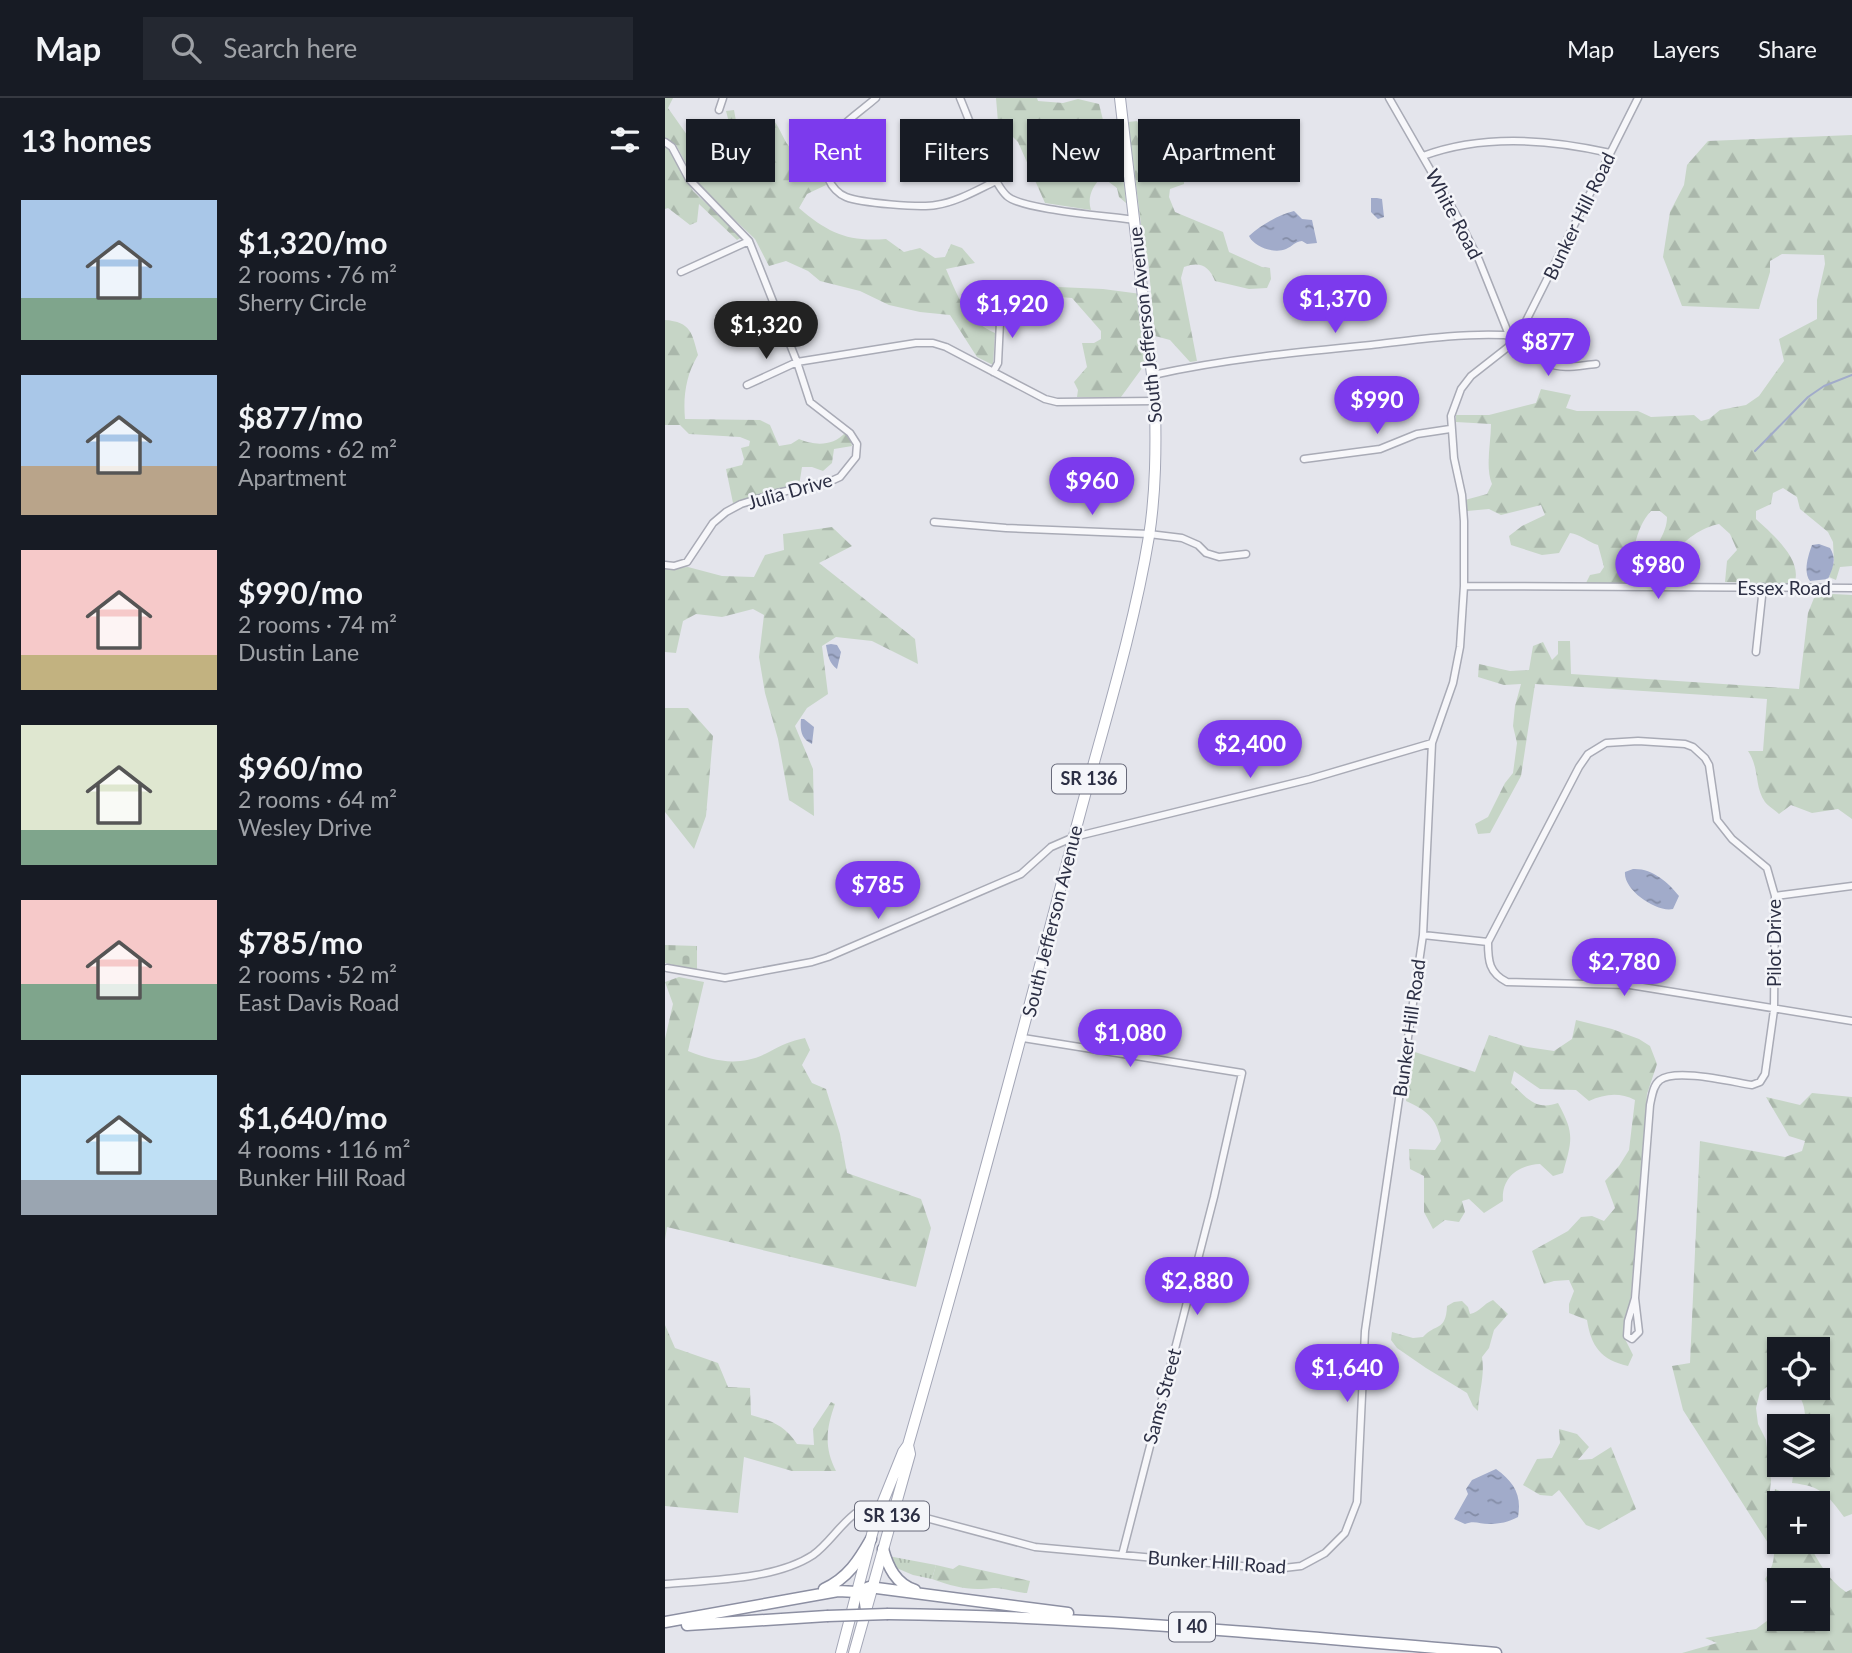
<!DOCTYPE html>
<meta charset="utf-8">
<style>
:root{--surface:#171b24;--page:#242831;--text:#f1f3f6;--muted:#9ea1a6;--line:#363941;--accent:#7c3aed}
body{margin:0;font-family:Lato,sans-serif;background:var(--page);color:var(--text);height:100vh;display:flex;flex-direction:column;font-size:26px;white-space:nowrap}
*{box-sizing:border-box;margin:0}
p{font-size:23px;color:var(--muted)}
.icon{flex:none;width:38px;height:38px;fill:none;stroke:currentColor;stroke-width:2;stroke-linecap:round;stroke-linejoin:round}
.map{position:relative;flex:1;overflow:hidden}
.sheet{display:flex;flex-direction:column;background:var(--surface);width:665px}
.sheet>*{flex:none}
.top-card{position:absolute;left:21px;top:21px;width:665px;height:63px;display:flex;gap:14px}
.tools{position:absolute;left:1102px;top:1239px;display:grid;gap:14px}
.tools a{display:grid;place-items:center;width:63px;height:63px;border-radius:0px;background:var(--surface);box-shadow:0 2px 5px #0004;font-size:35px}
.price{position:absolute;translate:-50% -60px;padding:0 16px;border-radius:24px;background:var(--accent);color:#fff;font-size:23px;line-height:46px;filter:drop-shadow(0 2px 4px #0008)}
.price::after{content:'';position:absolute;left:50%;top:42px;width:21px;height:16px;margin-left:-10px;background:inherit;clip-path:polygon(0 0,100% 0,50% 100%)}
.price.on{background:#222;color:#fff}
ul{padding:0;list-style:none}
li{display:flex;align-items:center;gap:21px;height:175px;padding:0 21px}
li span{display:grid;place-items:center;flex:none;width:196px;height:140px;border-radius:0px;color:#555}
li>.icon{margin-inline-start:auto}
span .icon{width:84px;height:84px;fill:#fffc;stroke-width:1}
li b{font-size:30px}
h2{display:flex;justify-content:space-between;align-items:center;height:84px;padding:0 21px;font-size:30px}
.pill{padding:0 24px;border-radius:0px;background:var(--surface);box-shadow:0 2px 5px #0004;font-size:24px;line-height:63px}
.pill.on{background:var(--accent);color:#fff}
header{display:flex;align-items:center;gap:42px;box-sizing:border-box;height:98px;padding:0 35px;background:var(--surface);border-bottom:2px solid var(--line)}
header strong{font-size:33px}
nav{display:flex;gap:38px;margin-inline-start:auto;font-size:24px}
.search{width:490px;height:63px;background:var(--page);display:flex;align-items:center;gap:18px;box-sizing:border-box;padding:0 24px;border-radius:0px;color:var(--muted);font-size:26px}
main{display:flex;flex:1;min-height:0}
.map>svg:first-child{display:block}
.grass{fill:url(#grass-tufts)}
.forest{fill:url(#forest-firs);fill-rule:evenodd}
.cemetery{fill:url(#cemetery-stones)}
.water{fill:url(#water-ripples)}
.lines{fill:none;stroke-linecap:round;stroke-linejoin:round}
.stream{stroke:#a1abca;stroke-width:2}
.minor-casing{stroke:#a9abb6;stroke-width:9}
.primary-casing{stroke:#a4a7b7;stroke-width:12}
.motorway-casing{stroke:#8c8fa2;stroke-width:13}
.minor{stroke:#f7f7fa;stroke-width:6}
.primary{stroke:#fff;stroke-width:10}
.motorway{stroke:#fff;stroke-width:10}
.motorway-bridge-casing{stroke:#8c8fa2;stroke-width:13;stroke-linecap:butt}
.motorway-bridge{stroke:#fff;stroke-width:10}
.labels{text-anchor:middle;stroke-width:5;stroke-linejoin:round;paint-order:stroke}
.shield{fill:#f4f5f9;stroke:#686a7a;stroke-width:2}
.shield-label{font-size:18px;font-weight:bold;fill:#2c2f44}
.street-label{font-size:19px;fill:#2c2f44;stroke:#f4f5f9}
</style>
<header>
<strong>Map</strong>
<div class="search"><svg class="icon" aria-label="search" viewBox="0 0 24 24"><circle cx="10" cy="10" r="6"/><path d="M15 15l6 6"/></svg>Search here</div>
<nav><a>Map</a><a>Layers</a><a>Share</a></nav>
</header>
<main>
<section class="sheet">
<h2>13 homes<svg class="icon" aria-label="filters" viewBox="0 0 24 24"><path d="M4 7h16M4 17h16"/><circle cx="9" cy="7" r="2"/><circle cx="15" cy="17" r="2"/></svg></h2>
<ul>
<li><span style="background:linear-gradient(#a9c7e8 70%,#7fa58c 0)"><svg class="icon" aria-label="home" viewBox="0 0 24 24"><path d="M3 11l9-7 9 7M6 9v11h12V9"/></svg></span><div><b>$1,320/mo</b><p>2 rooms · 76 m²</p><p>Sherry Circle</p></div></li>
<li><span style="background:linear-gradient(#a9c7e8 65%,#b9a48a 0)"><svg class="icon" aria-label="home" viewBox="0 0 24 24"><path d="M3 11l9-7 9 7M6 9v11h12V9"/></svg></span><div><b>$877/mo</b><p>2 rooms · 62 m²</p><p>Apartment</p></div></li>
<li><span style="background:linear-gradient(#f6c9c9 75%,#c2b280 0)"><svg class="icon" aria-label="home" viewBox="0 0 24 24"><path d="M3 11l9-7 9 7M6 9v11h12V9"/></svg></span><div><b>$990/mo</b><p>2 rooms · 74 m²</p><p>Dustin Lane</p></div></li>
<li><span style="background:linear-gradient(#dfe7d0 75%,#7fa58c 0)"><svg class="icon" aria-label="home" viewBox="0 0 24 24"><path d="M3 11l9-7 9 7M6 9v11h12V9"/></svg></span><div><b>$960/mo</b><p>2 rooms · 64 m²</p><p>Wesley Drive</p></div></li>
<li><span style="background:linear-gradient(#f6c9c9 60%,#7fa58c 0)"><svg class="icon" aria-label="home" viewBox="0 0 24 24"><path d="M3 11l9-7 9 7M6 9v11h12V9"/></svg></span><div><b>$785/mo</b><p>2 rooms · 52 m²</p><p>East Davis Road</p></div></li>
<li><span style="background:linear-gradient(#bfe0f5 75%,#9aa5b1 0)"><svg class="icon" aria-label="home" viewBox="0 0 24 24"><path d="M3 11l9-7 9 7M6 9v11h12V9"/></svg></span><div><b>$1,640/mo</b><p>4 rooms · 116 m²</p><p>Bunker Hill Road</p></div></li>
</ul>
</section>
<div class="map">
<svg width="1187" height="1555" viewBox="0 0 1187 1555">
<defs>
<pattern id="grass-tufts" width="24" height="20" patternUnits="userSpaceOnUse" patternTransform="scale(1.75)"><rect width="24" height="20" fill="#c6d5c6"/><path d="M3 7l-1-3M5 7V3M7 7l1-3M15 17l-1-3M17 17v-4M19 17l1-3" fill="none" stroke="#aab7ab"/></pattern>
<pattern id="forest-firs" width="22" height="20" patternUnits="userSpaceOnUse" patternTransform="scale(1.75)"><rect width="22" height="20" fill="#c6d5c6"/><path d="M5 1l3.5 6h-7zM16 11l3.5 6h-7z" fill="#aab7ab"/></pattern>
<pattern id="cemetery-stones" width="16" height="16" patternUnits="userSpaceOnUse" patternTransform="scale(1.75)"><rect width="16" height="16" fill="#c6d5c6"/><path d="M2 7V4a2 2 0 0 1 4 0v3zM10 15v-3a2 2 0 0 1 4 0v3z" fill="#aab7ab"/></pattern>
<pattern id="water-ripples" width="26" height="14" patternUnits="userSpaceOnUse" patternTransform="scale(1.75)"><rect width="26" height="14" fill="#a1abca"/><path d="M2 4q2-2 4 0t4 0M15 11q2-2 4 0t4 0" fill="none" stroke="#838ca6"/></pattern>
</defs>
<rect width="100%" height="100%" fill="#e4e5ec"/>
<path class="grass" d="M223,1458l48,9 -4,14 -19,-4 -19,-8z"/>
<path class="forest" d="M0,0h8l-5,10 24,34 22,20 17,-13v-19l-5,-19 8,-1 2,11 12,8 9,-1 16,-9c16,23 10,35 44,37l9,29 -19,9 -8,14c29,25 49,34 87,31l18,13 16,-4 15,10 10,-1 6,-13 11,4 13,15 -29,6c12,28 20,51 49,64l-2,32 -16,-8 -27,-42 -30,-3 -31,-7 -29,-14 -40,-10 -12,-10 -22,-10 -17,5 -14,-27 -58,-55 -21,-39 -11,-6z
M331,0h41l1,3 25,2 15,-4 21,5 7,28 17,35 3,36 -7,-6 -2,-9 -15,-11c-10,9 -15,21 -11,33l-46,-7 -27,-61 -20,-20z
M472,23c7,11 1,26 13,36l18,-12h15l7,6 -6,21v12l-14,5 -1,8 6,15 48,20 6,20 33,15 8,1 1,11 -4,9 -18,1 -34,-8c-6,-15 -15,-20 -31,-14l-3,11 16,83 -7,1 -20,-22 -15,-4 -7,-77 -4,-11 -16,-126z
M1187,37v431l-12,1 -4,13 -7,-3 5,-15 -1,-20 -5,-10 -28,-23 -3,-12 -14,-9 -10,5 -2,11 -15,7v8c16,15 48,41 38,65l-69,-2 2,-21 10,-11 -7,-16 -11,-10c-16,3 -37,16 -45,32 -2,6 -2,16 -2,23l-15,-2 -8,-14c5,-16 18,-29 18,-46l-7,-6h-9c-17,18 -19,48 -20,72h-45l4,-8 10,-2 4,-6 -6,-22c-10,-3 -18,-11 -28,-12l-11,20 -17,2 -31,-10 -2,-9 13,-10 23,-11 -4,-10 -40,10 -12,-6 -22,2 -2,-11 22,-6 5,-10c-7,-17 -1,-41 -1,-60l-35,-2v-7h33l47,-12 5,-14 30,6 -5,13 11,3h61l13,6 43,-2 7,6 8,-2 11,-9 26,-5 13,-9 25,-35 -5,-22 38,-20v-19l8,-36 -1,-9 -42,-1 -12,7v11l-11,37 -77,-3 -19,-49 7,-45 14,-27 3,-20 21,-24z
M0,47l4,3 24,43 49,46 -5,3 -38,-36 -2,18 -7,3 -22,-17 -3,1z
M371,188l67,3 38,5 7,66 -27,37h-44l1,-7 -4,-8 13,-15 -5,-24h12l7,-4v-8l-29,-33 -24,-2 3,25h-7z
M0,222c26,2 27,13 33,35 -12,20 -15,41 -13,64l75,1 10,5 9,21 12,-2 8,-5c16,7 34,7 46,-6l5,6 2,7 -18,3 -2,14 -9,8 -11,-4h-10l-3,19 -24,4 -42,13 -7,-34 16,-4 2,-6 -3,-11 8,-2 1,-5 -10,-4 -51,-3 -9,-9h-15z
M167,429l20,19 -33,17 96,76 3,25 -46,-23 -36,-4 -14,9 6,48 -21,14 -12,18 18,43 1,47 -25,-16 -11,-61 -13,-46 -6,-36 5,-42 -11,-6 -31,8 -26,-3 -13,7 -7,32 -11,-1v-83l23,-2 34,9 32,1 11,-22 19,-5 -1,-16z
M1168,496l19,1v224l-14,-10 -26,4 -21,-8 -12,9c-4,-4 -11,-8 -14,-12 -11,-16 -5,-33 -17,-51h15l4,-52 -232,-15 -14,92 -31,57 -12,1 -3,-10 13,-7 17,-34 8,-10 4,-30 -4,-17 2,-20 6,-22 -17,1 -26,-8 1,-13 31,7 19,-1 4,-24 10,-4 9,18 6,-6v-13h12l1,33 228,15 9,-76 6,-15z
M0,610h23l25,28 -7,80 -12,33 -29,-37z
M14,879l25,5 -16,69c28,11 53,16 81,1 13,-7 21,-11 36,-14l5,12 -8,15 10,18 14,6 14,45 7,39 74,26 10,29 -15,59 -249,-60 -2,13v-201l8,-35 -8,-22z
M911,922l36,9 27,10 11,7 7,18 -10,30 -16,202 -8,39 10,20 -5,11c-27,-6 -37,-20 -41,-46l-18,-7v-9l5,-13 -5,-11 -15,1 -10,3 -12,-33 36,-20 13,-14 11,-1 12,5 11,-13 -10,-27 14,-15 10,-16 6,-50c-16,-8 -30,-6 -46,1l-13,-11 -36,-1 -26,-18 -3,12c16,15 25,28 47,20 17,31 14,37 5,70l-10,3 -13,-12c-22,1 -39,14 -37,37l-19,12 -15,-14 -7,2 3,11 -6,10 -14,-2 -12,9 -9,-17v-36l-14,-7 -1,-20 26,1 6,-9c-5,-24 -14,-30 -35,-40l6,-50 63,21 14,-37 38,12 27,4 18,-12z
M1147,995l40,4v417l-8,3c-17,-23 -23,-31 -52,-34l1,-7 8,-8v-3h17v-39h-13c1,-15 -1,-27 -12,-38h25v-39h-38v34l-9,1 -11,8 -4,16 2,16 8,16 5,40 -4,42 1,21 -85,-133 -11,-44 18,-3 10,-222 85,16 17,-6 3,-10 -16,-5 -23,-39 34,8z
M828,1202l15,14 -14,16 -5,18 -7,9c3,20 -3,33 -4,54l-5,-5 -6,-13 -41,-25 -29,-20 -6,-8 1,-8 21,6 10,-1c12,-14 23,-5 24,-31l7,-4 8,-1 6,6 2,7c10,-2 13,-10 23,-14z
M0,1227l10,23 43,15 10,24 22,1 1,27c21,6 33,10 46,29l17,1 -1,-16 18,-27 4,2c-9,25 -11,43 1,67h-44l-48,-14 -6,56 -73,-7z
M894,1331l18,5 12,13 -11,13 14,-1 19,-12 25,62 -37,21 -13,-5 -27,-35 -7,6 -12,-1 -17,-10 14,-26 15,-1 8,-15z
M1110,1391l25,10 1,4h-21v39h28c10,19 20,38 38,50l6,-3v64h-170l35,-10 -12,-5 51,-9 19,-14 2,-13 -12,-23c14,-20 8,-33 7,-56 -1,-11 2,-23 3,-34zM1115,1482h38v39h-38z
M271,1467l17,4 6,-4 71,16 -3,12c-10,0 -24,-6 -34,-5 -24,3 -38,-1 -61,-9z"/>
<path class="cemetery" d="M0,847l32,1v25l-32,-8z"/>
<path class="water" d="M712,100l5,1 2,18 -6,2 -7,-7v-14z
M629,113l8,8 10,1 5,23 -10,1 -5,-3c-8,1 -9,5 -16,8 -12,5 -32,-2 -37,-13 12,-11 29,-21 45,-25z
M1154,446l11,4c7,11 3,20 -2,31l-18,2c-7,-9 -2,-25 2,-36z
M166,546l6,1 4,7 -4,17c-8,-6 -9,-13 -11,-24z
M136,621h3l10,8 -2,17c-11,-5 -12,-14 -11,-25z
M968,771c19,-1 35,13 46,27l-6,13c-16,4 -50,-19 -48,-37z
M831,1371c18,13 26,26 22,48 -10,5 -18,7 -29,7 -9,0 -15,-4 -24,0l-11,-5 14,-25 -2,-5 6,-9z"/>
<g class="lines">
<path class="stream" d="M1090,353l53,-54 16,-11 28,-11"/>
<g class="minor-casing">
<path id="minor" d="M211,0c-17,15 -45,32 -52,54 -4,16 7,39 22,45 15,6 74,11 90,8 21,-3 41,-15 60,-24
M295,0c9,21 32,85 47,98 15,14 103,20 128,24
M724,0l69,120 21,42 30,75
M54,12l4,-12
M0,44l7,5 17,32 60,62 48,121 13,40 40,31 7,11 -1,13 -16,20 -11,5 -52,11 -36,11 -15,8 -13,11 -26,39 -13,4 -9,-1
M758,58c59,-22 126,-17 187,-3
M16,174l68,-31
M328,274l5,-9 3,-62
M488,277c72,-16 145,-23 218,-30 43,-5 89,-12 133,-10 19,1 28,21 44,28 14,7 33,2 48,1
M82,287l50,-23 119,-19h17l13,4 99,52 12,3 98,-1
M639,361l76,-10 37,-15 33,-5
M269,424l72,6 143,6 33,4 16,7 8,8 13,4 27,-3
M799,488l388,2
M1091,554l7,-65
M1110,798l77,-10
M758,837l65,7c0,19 1,31 19,40l123,3 222,36
M823,844l91,-175 9,-13 18,-11 32,-2 47,3 8,3 12,11 4,7 8,55 15,19 35,29 8,28 -1,114 -9,64 -5,8 -8,3c-20,-3 -76,-17 -92,-5 -7,5 -8,16 -10,25l-15,193 -7,23 -1,15 5,3 7,-7 -4,-34
M2,870l58,10 87,-16 16,-5 193,-83 30,-27 23,-10 236,-58 122,-36
M358,940l219,35 -28,124 -92,358
M0,1486c44,-4 110,-4 148,-29 17,-12 29,-34 47,-45 6,-4 14,-4 21,-4l154,41 240,22 26,-3 24,-13 20,-20 12,-31 8,-171 58,-396 9,-192 21,-60 7,-36 4,-61v-65l-2,-26 -8,-37 -3,-42 10,-27 10,-13 37,-29 15,-20 115,-229"/>
</g>
<g class="primary-casing">
<path id="primary" d="M176,1555l35,-134 27,-67 5,-7c58,-201 112,-402 165,-605 26,-101 59,-201 76,-304 7,-45 7,-90 6,-135l-35,-303
M189,1555l56,-199 -2,-9"/>
</g>
<g class="motorway-casing">
<path id="motorway" d="M218,1451c5,18 13,35 32,41
M159,1491c24,-11 35,-29 47,-50
M192,1494l7,4 2,14
M223,1516c204,2 405,22 608,39
M0,1524l173,-31 19,1 12,-5 199,26
M22,1527l140,-9"/>
</g>
<use href="#minor" class="minor"/>
<use href="#primary" class="primary"/>
<use href="#motorway" class="motorway"/>
<g class="motorway-bridge-casing">
<path id="motorway-bridge" d="M162,1518l61,-2"/>
</g>
<use href="#motorway-bridge" class="motorway-bridge"/>
</g>
<g class="labels">
<g class="shield">
<rect x="387" y="666.5" width="74" height="29" rx="5"/>
<rect x="190" y="1403.5" width="74" height="29" rx="5"/>
<rect x="504" y="1514.5" width="46" height="29" rx="5"/>
</g>
<g class="shield-label">
<text x="424" y="687">SR 136</text>
<text x="227" y="1424">SR 136</text>
<text x="527" y="1535">I 40</text>
</g>
<g class="street-label">
<text transform="translate(789 116) rotate(62)" y="7">White Road</text>
<text transform="translate(914 118) rotate(-64)" y="7">Bunker Hill Road</text>
<text transform="translate(480 227) rotate(-96)" y="7">South Jefferson Avenue</text>
<text transform="translate(125 393) rotate(-16)" y="7">Julia Drive</text>
<text x="1119" y="497">Essex Road</text>
<text transform="translate(387 823) rotate(-76)" y="7">South Jefferson Avenue</text>
<text transform="translate(1109 845) rotate(-90)" y="7">Pilot Drive</text>
<text transform="translate(744 930) rotate(-82)" y="7">Bunker Hill Road</text>
<text transform="translate(497 1298) rotate(-75)" y="7">Sams Street</text>
<text transform="translate(552 1464) rotate(4)" y="7">Bunker Hill Road</text>
</g>
</g>
</svg>
<div class="tools">
<a><svg class="icon" aria-label="locate" viewBox="0 0 24 24"><circle cx="12" cy="12" r="6"/><path d="M12 2v4M12 18v4M2 12h4M18 12h4"/></svg></a>
<a><svg class="icon" aria-label="layers" viewBox="0 0 24 24"><path d="M12 4l9 5-9 5-9-5zM3 14l9 5 9-5"/></svg></a>
<a>+</a>
<a>−</a>
</div>
<b class="price" style="left:670px;top:237px">$1,370</b>
<b class="price" style="left:347px;top:242px">$1,920</b>
<b class="price on" style="left:101px;top:263px">$1,320</b>
<b class="price" style="left:883px;top:280px">$877</b>
<b class="price" style="left:712px;top:338px">$990</b>
<b class="price" style="left:427px;top:419px">$960</b>
<b class="price" style="left:993px;top:503px">$980</b>
<b class="price" style="left:585px;top:682px">$2,400</b>
<b class="price" style="left:213px;top:823px">$785</b>
<b class="price" style="left:959px;top:900px">$2,780</b>
<b class="price" style="left:465px;top:971px">$1,080</b>
<b class="price" style="left:532px;top:1219px">$2,880</b>
<b class="price" style="left:682px;top:1306px">$1,640</b>
<div class="top-card">
<a class="pill">Buy</a>
<a class="pill on">Rent</a>
<a class="pill">Filters</a>
<a class="pill">New</a>
<a class="pill">Apartment</a>
</div>
</div>
</main>
